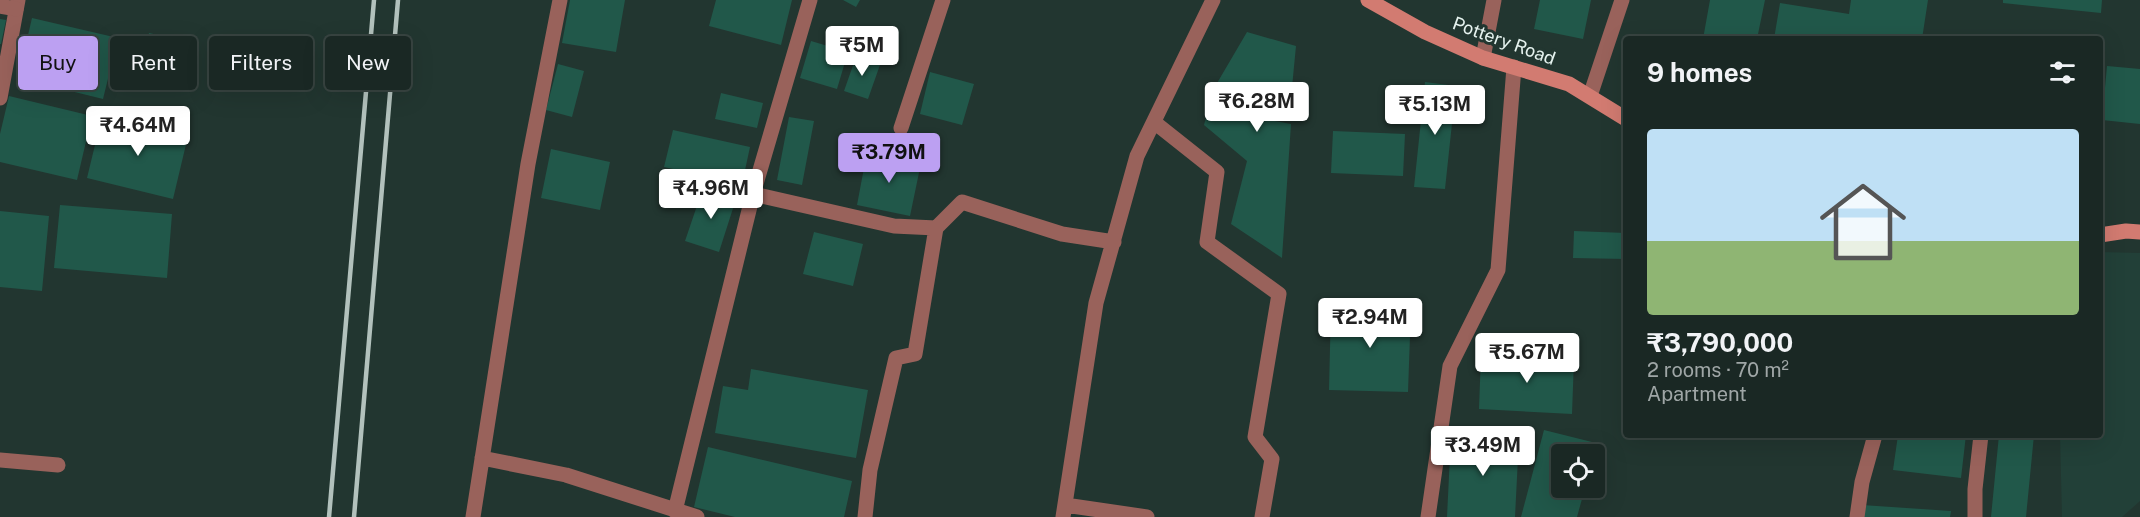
<!DOCTYPE html>
<meta charset="utf-8">
<style>
:root{--surface:#1a2824;--page:#23302c;--text:#f1f3f6;--muted:#9fa6a6;--line:#384441;--accent:#bca0f2}
body{margin:0;font-family:"Public Sans",sans-serif;background:var(--page);color:var(--text);height:100vh;display:flex;flex-direction:column;font-size:22px;white-space:nowrap}
*{box-sizing:border-box;margin:0}
p{font-size:20px;color:var(--muted)}
.icon{flex:none;width:33px;height:33px;fill:none;stroke:currentColor;stroke-width:2;stroke-linecap:round;stroke-linejoin:round}
.map{position:relative;flex:1;overflow:hidden}
.side{position:absolute;left:1623px;top:36px;width:480px;height:402px;display:flex;flex-direction:column;background:var(--surface);border-radius:6px;box-shadow:0 6px 24px #0002,0 0 0 2px var(--line)}
.side>*{flex:none}
.hud{position:absolute;left:18px;top:36px;width:570px;height:54px;display:flex;gap:12px}
.fabs{position:absolute;left:1551px;top:444px;display:grid;gap:12px}
.fabs a{display:grid;place-items:center;width:54px;height:54px;border-radius:6px;background:var(--surface);box-shadow:0 6px 24px #0002,0 0 0 2px var(--line);font-size:30px}
.price{position:absolute;translate:-50% -51px;padding:0 14px;border-radius:6px;background:#fff;color:#222;font-size:20px;line-height:39px;filter:drop-shadow(0 2px 3px #0008)}
.price::after{content:'';position:absolute;left:50%;top:36px;width:18px;height:14px;margin-left:-9px;background:inherit;clip-path:polygon(0 0,100% 0,50% 100%)}
.price.active{background:var(--accent);color:#111}
ul{padding:0;list-style:none}
li{display:grid;align-content:center;gap:12px;height:318px;padding:0 24px}
li+li{border-top:2px solid var(--line)}
li span{display:grid;place-items:center;height:186px;border-radius:6px;color:#555}
li>.icon{margin-inline-start:auto}
span .icon{width:108px;height:108px;fill:#fffc;stroke-width:1}
li b{font-size:26px}
h2{display:flex;justify-content:space-between;align-items:center;height:72px;padding:0 24px;font-size:26px}
.tag{padding:0 21px;border-radius:6px;background:var(--surface);box-shadow:0 6px 24px #0002,0 0 0 2px var(--line);font-size:21px;line-height:54px}
.tag.active{background:var(--accent);color:#111}
.map>svg:first-child{display:block}
.built{fill:#224038}
.building{fill:#21584a}
.lines{fill:none;stroke-linecap:round;stroke-linejoin:round}
.lane{stroke:#99625b;stroke-width:15}
.street{stroke:#99625b;stroke-width:15}
.secondary{stroke:#d27b71;stroke-width:15}
.rail{stroke:#b2c1bc;stroke-width:4.5}
.labels{text-anchor:middle;stroke-width:6;stroke-linejoin:round;paint-order:stroke}
.street-label{font-size:18px;fill:#e6f3ef;stroke:#223630}
</style>
<div class="map">
<svg width="2140" height="517" viewBox="0 0 2140 517">
<rect width="100%" height="100%" fill="#223630"/>
<path class="built" d="M2100,252l40,1v248l-18,16h-60l-2,-82h40z"/>
<path class="building" d="M570,0h55l-9,52 -54,-9z
M716,0h76l-11,45 -72,-19z
M843,0h17l-4,7z
M1540,0h51l-8,39 -49,-10z
M1710,0h55l-8,39h-54z
M1851,0h77l-6,39h-148l6,-36 69,11z
M2003,0h99l-1,13 -98,-10z
M32,18l86,20 -15,61 -85,-21z
M0,19l6,1 -5,24h-1z
M1247,32l49,14 -6,62 -14,-2 -1,15 16,3 -9,134 -51,-34 16,-63 -43,-36 9,-35z
M149,33l45,10 -9,38 -44,-10z
M811,41l37,11 -11,37 -37,-11z
M857,54l24,8 -13,37 -24,-8z
M558,64l26,7 -12,46 -26,-7z
M2107,66l33,3v55l-38,-4z
M930,72l44,12 -12,41 -42,-11z
M1425,82l31,4 -11,103 -31,-2z
M721,93l42,10 -6,25 -42,-9z
M9,96l83,20 -15,64 -77,-18v-28z
M102,116l86,20 -15,63 -86,-21z
M789,117l25,4 -12,64 -25,-5z
M673,130l77,17 -8,37 -78,-17z
M1333,131l72,3 -2,42 -72,-3z
M551,149l59,13 -10,48 -59,-12z
M867,152l54,11 -11,53 -53,-11z
M703,188l33,11 -17,53 -34,-11z
M60,205l112,9 -5,64 -113,-10z
M0,211l49,5 -7,75 -42,-4z
M1574,231l52,2v26l-53,-1z
M814,232l49,12 -10,42 -50,-12z
M1331,306l80,2 -3,84 -79,-2z
M1481,355l93,4 -2,55 -93,-5z
M751,369l117,21 -12,68 -141,-25 8,-47 25,4z
M1544,430l52,13 -3,11h-31v34h23l-8,29h-56z
M1451,435l68,3 -4,79h-68z
M1898,435h68l-5,43 -68,-8z
M1999,435h35l-8,82h-35z
M708,447l144,34 -8,36h-109l-41,-10z
M1862,505l89,6 -1,6h-88z"/>
<g class="lines">
<path class="lane" d="M1483,58l11,-58
M0,98l18,-98
M1154,122l63,50 -10,70 72,52 -24,143 17,22 -10,58
M901,128l42,-128
M753,194l141,32 42,2
M482,458l84,17 131,42
M0,460l58,5
M1065,505l82,12
M675,511l78,-317 57,-194
M473,517l55,-353 32,-164
M865,517l5,-47 26,-112 19,-4 21,-126 26,-26 100,32 52,8
M1063,517l33,-214 41,-147 76,-156
M1428,517l22,-151 48,-96 16,-203
M1975,517v-28l6,-54"/>
<path class="street" d="M0,6l16,3
M1590,96l32,-96
M1857,517l5,-35 13,-47"/>
<path class="secondary" d="M1368,0l57,32 58,26 86,26 57,35
M2100,235l26,-4 14,1"/>
<path class="rail" d="M329,517l45,-517
M354,517l44,-517"/>
</g>
<g class="labels">
<g class="street-label">
<text transform="translate(1504 41) rotate(20)" y="6">Pottery Road</text>
</g>
</g>
</svg>
<div class="fabs">
<a><svg class="icon" aria-label="locate" viewBox="0 0 24 24"><circle cx="12" cy="12" r="6"/><path d="M12 2v4M12 18v4M2 12h4M18 12h4"/></svg></a>
</div>
<b class="price" style="left:862px;top:77px">₹5M</b>
<b class="price" style="left:1257px;top:133px">₹6.28M</b>
<b class="price" style="left:1435px;top:136px">₹5.13M</b>
<b class="price" style="left:138px;top:157px">₹4.64M</b>
<b class="price active" style="left:889px;top:184px">₹3.79M</b>
<b class="price" style="left:711px;top:220px">₹4.96M</b>
<b class="price" style="left:1370px;top:349px">₹2.94M</b>
<b class="price" style="left:1527px;top:384px">₹5.67M</b>
<b class="price" style="left:1483px;top:477px">₹3.49M</b>
<div class="hud">
<a class="tag active">Buy</a>
<a class="tag">Rent</a>
<a class="tag">Filters</a>
<a class="tag">New</a>
</div>
<section class="side">
<h2>9 homes<svg class="icon" aria-label="filters" viewBox="0 0 24 24"><path d="M4 7h16M4 17h16"/><circle cx="9" cy="7" r="2"/><circle cx="15" cy="17" r="2"/></svg></h2>
<ul>
<li><span style="background:linear-gradient(#bfe0f5 60%,#8fb573 0)"><svg class="icon" aria-label="home" viewBox="0 0 24 24"><path d="M3 11l9-7 9 7M6 9v11h12V9"/></svg></span><div><b>₹3,790,000</b><p>2 rooms · 70 m²</p><p>Apartment</p></div></li>
</ul>
</section>
</div>
